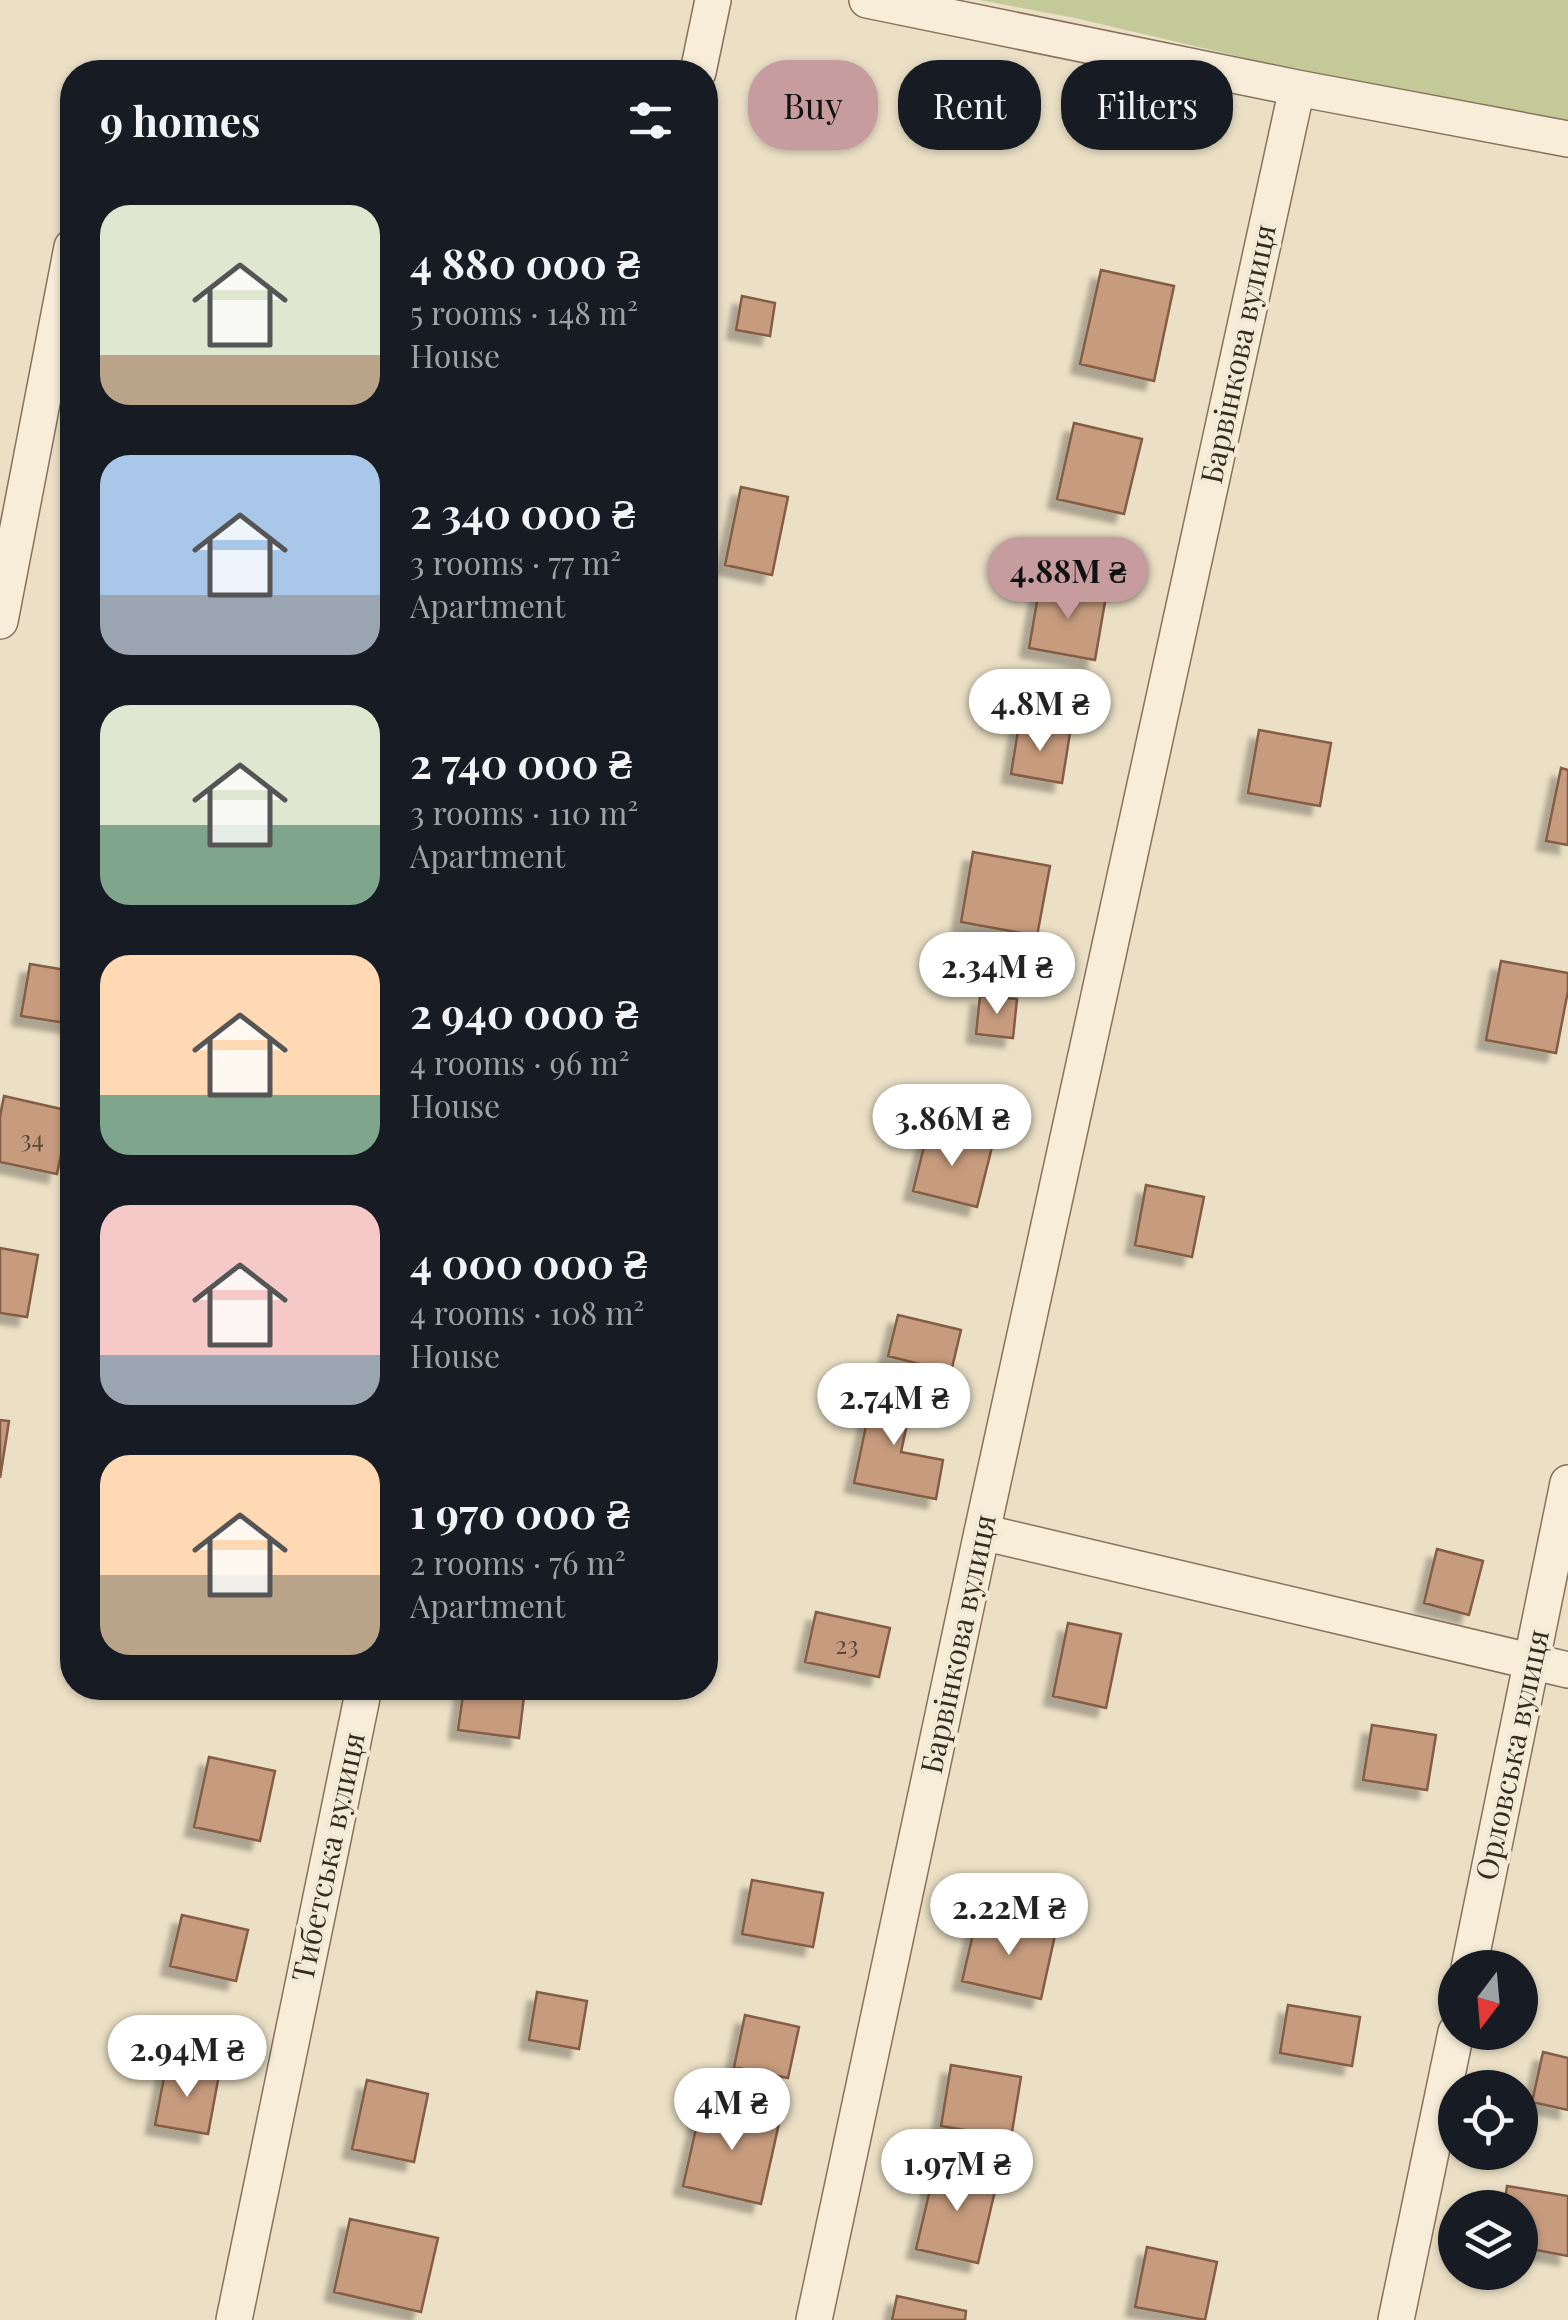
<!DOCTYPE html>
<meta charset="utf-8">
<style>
:root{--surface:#171b24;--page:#242831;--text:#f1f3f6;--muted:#9ea1a6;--accent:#c69c9e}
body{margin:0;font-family:"Playfair Display",serif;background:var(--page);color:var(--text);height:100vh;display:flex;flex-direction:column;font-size:38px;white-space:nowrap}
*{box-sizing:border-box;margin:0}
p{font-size:32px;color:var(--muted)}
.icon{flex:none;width:55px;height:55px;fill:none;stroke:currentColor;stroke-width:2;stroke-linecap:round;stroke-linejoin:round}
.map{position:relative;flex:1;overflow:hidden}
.drawer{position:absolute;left:60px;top:60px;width:658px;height:1640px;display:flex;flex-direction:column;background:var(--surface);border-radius:40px;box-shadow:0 2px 8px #0004}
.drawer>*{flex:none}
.banner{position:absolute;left:748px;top:60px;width:670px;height:90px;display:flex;gap:20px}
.needle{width:65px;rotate:196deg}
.buttons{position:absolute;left:1438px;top:1950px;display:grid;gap:20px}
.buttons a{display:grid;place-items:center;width:100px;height:100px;border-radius:50%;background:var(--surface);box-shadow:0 2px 8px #0004;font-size:50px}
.price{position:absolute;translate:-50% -85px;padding:0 22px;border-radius:35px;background:#fff;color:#222;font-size:32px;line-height:65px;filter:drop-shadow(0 2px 5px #0008)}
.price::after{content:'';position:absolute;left:50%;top:60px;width:30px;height:22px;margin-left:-15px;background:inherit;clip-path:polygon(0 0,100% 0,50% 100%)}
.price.active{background:var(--accent);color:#111}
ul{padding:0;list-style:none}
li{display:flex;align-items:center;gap:30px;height:250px;padding:0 40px}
li span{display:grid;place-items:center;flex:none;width:280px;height:200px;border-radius:30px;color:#555}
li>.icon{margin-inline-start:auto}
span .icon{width:120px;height:120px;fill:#fffc;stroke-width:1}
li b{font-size:42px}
h2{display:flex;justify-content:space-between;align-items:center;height:120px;padding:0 40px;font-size:42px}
.chip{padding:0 35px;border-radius:40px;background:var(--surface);box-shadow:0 2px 8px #0004;font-size:35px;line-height:90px}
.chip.active{background:var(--accent);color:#111}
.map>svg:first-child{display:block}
.green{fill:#c4c99a}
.building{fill:#c79c7e;stroke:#835d44;stroke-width:2.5;filter:url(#shadow)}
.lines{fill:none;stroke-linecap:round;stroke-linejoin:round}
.minor-casing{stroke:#86725d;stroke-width:38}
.minor{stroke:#f7edd9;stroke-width:35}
.labels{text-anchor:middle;stroke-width:8;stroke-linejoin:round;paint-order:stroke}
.number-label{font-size:25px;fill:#5b4738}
.street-label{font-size:30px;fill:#372b20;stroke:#f3ead5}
</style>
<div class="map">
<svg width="1568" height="2320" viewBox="0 0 1568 2320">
<defs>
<filter id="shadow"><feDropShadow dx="-9" dy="9" stdDeviation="2.5" flood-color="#0004"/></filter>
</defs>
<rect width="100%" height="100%" fill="#ebe0c6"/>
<path class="green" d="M979,0h589v134l-493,-116z"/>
<path class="building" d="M1101,270l73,16 -20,95 -74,-17z
M742,296l33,7 -5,33 -34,-6z
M1074,423l68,16 -18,75 -67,-15z
M741,487l47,10 -16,78 -47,-10z
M1040,584l66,12 -11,64 -66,-12z
M1019,724l51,9 -8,50 -51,-9z
M1259,730l72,13 -11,63 -72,-13z
M1561,768l7,2v75l-22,-4z
M973,852l77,14 -13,70 -76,-14z
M1501,961l67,12v18l-12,62 -70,-13z
M30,964l42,7v53l-51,-8z
M980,996l37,3 -4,39 -37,-4z
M4,1096l66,15 -13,63 -57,-12v-45z
M928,1130l64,17 -15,60 -64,-16z
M1146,1185l58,12 -12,60 -57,-12z
M0,1248l38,7 -11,62 -27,-4z
M898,1315l63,15 -10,42 -63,-16z
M875,1383l39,8 -13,61 42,8 -7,39 -82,-16z
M0,1420l9,1 -9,57z
M1437,1549l46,12 -14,54 -45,-12z
M816,1612l74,16 -11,49 -74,-15z
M1068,1623l53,11 -15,74 -53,-12z
M464,1688h61l-6,50 -61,-8z
M1372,1725l64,10 -9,55 -64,-10z
M209,1757l66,14 -15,70 -66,-14z
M752,1880l71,13 -10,54 -71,-13z
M182,1915l66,15 -12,51 -66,-15z
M977,1917l78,18 -14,64 -79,-18z
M537,1992l50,9 -8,48 -50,-9z
M1288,2005l72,12 -8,49 -72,-13z
M745,2015l54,12 -11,51 -54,-11z
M1543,2052l25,6v52l-36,-8z
M951,2065l70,12 -10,61 -70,-12z
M166,2066l53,9 -11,59 -53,-9z
M367,2080l61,14 -14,68 -62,-13z
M702,2102l78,17 -19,85 -78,-18z
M936,2164l62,14 -20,85 -62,-14z
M1507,2186l61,10v60l-48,-9v-39h-16z
M350,2219l88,19 -17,74 -87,-20z
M1147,2247l70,15 -12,58 -70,-13z
M897,2296l69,15 -1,9h-73z"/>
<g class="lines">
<g class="minor-casing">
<path id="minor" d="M867,0l430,88 271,51
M698,72l15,-72
M0,621l72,-374
M982,1532l586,138
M1469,1968l99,-485
M234,2320l130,-632
M814,2320l168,-788 315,-1444
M1396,2320l60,-288"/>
</g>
<use href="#minor" class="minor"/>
</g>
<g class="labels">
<g class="number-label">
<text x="32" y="1148">34</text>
<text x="847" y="1654">23</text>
</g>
<g class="street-label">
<text transform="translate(1239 354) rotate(-78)" y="10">Барвінкова вулиця</text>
<text transform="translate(959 1644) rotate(-78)" y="10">Барвінкова вулиця</text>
<text transform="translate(1513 1755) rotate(-78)" y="10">Орловська вулиця</text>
<text transform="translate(329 1857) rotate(-78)" y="10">Тибетська вулиця</text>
</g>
</g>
</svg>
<div class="buttons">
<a><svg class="needle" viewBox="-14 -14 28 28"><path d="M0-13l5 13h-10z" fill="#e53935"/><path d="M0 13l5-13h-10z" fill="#9ea1a6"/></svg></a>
<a><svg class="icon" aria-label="locate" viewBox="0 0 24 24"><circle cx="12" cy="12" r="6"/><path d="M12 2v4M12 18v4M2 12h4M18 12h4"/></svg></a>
<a><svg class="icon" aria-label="layers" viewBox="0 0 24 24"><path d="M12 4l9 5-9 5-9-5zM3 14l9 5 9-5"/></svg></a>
</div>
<b class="price active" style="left:1068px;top:622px">4.88M ₴</b>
<b class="price" style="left:1040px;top:754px">4.8M ₴</b>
<b class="price" style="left:997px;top:1017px">2.34M ₴</b>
<b class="price" style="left:952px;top:1169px">3.86M ₴</b>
<b class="price" style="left:894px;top:1448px">2.74M ₴</b>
<b class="price" style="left:1009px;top:1958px">2.22M ₴</b>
<b class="price" style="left:187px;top:2100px">2.94M ₴</b>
<b class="price" style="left:732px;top:2153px">4M ₴</b>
<b class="price" style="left:957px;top:2214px">1.97M ₴</b>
<div class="banner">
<a class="chip active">Buy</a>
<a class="chip">Rent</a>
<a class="chip">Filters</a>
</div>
<section class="drawer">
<h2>9 homes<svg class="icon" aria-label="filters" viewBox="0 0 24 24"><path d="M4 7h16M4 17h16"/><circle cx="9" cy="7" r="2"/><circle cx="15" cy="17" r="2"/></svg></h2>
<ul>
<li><span style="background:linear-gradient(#dfe7d0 75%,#b9a48a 0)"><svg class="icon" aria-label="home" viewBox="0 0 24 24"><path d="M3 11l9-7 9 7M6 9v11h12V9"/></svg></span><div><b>4 880 000 ₴</b><p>5 rooms · 148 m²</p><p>House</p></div></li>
<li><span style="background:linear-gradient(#a9c7e8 70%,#9aa5b1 0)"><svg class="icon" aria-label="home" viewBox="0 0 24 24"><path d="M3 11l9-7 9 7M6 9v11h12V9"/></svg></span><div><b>2 340 000 ₴</b><p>3 rooms · 77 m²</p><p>Apartment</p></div></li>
<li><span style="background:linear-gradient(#dfe7d0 60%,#7fa58c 0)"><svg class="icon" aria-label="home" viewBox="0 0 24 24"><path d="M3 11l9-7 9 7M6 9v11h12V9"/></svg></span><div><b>2 740 000 ₴</b><p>3 rooms · 110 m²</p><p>Apartment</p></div></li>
<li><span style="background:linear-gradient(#ffd9b3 70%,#7fa58c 0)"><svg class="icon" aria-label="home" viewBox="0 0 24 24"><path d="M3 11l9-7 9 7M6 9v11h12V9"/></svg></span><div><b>2 940 000 ₴</b><p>4 rooms · 96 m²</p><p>House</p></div></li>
<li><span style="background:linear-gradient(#f6c9c9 75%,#9aa5b1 0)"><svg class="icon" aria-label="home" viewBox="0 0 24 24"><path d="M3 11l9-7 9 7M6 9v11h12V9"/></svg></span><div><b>4 000 000 ₴</b><p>4 rooms · 108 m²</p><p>House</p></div></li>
<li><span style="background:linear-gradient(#ffd9b3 60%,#b9a48a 0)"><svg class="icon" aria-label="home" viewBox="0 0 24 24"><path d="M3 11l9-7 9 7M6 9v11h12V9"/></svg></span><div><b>1 970 000 ₴</b><p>2 rooms · 76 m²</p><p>Apartment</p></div></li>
</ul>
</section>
</div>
